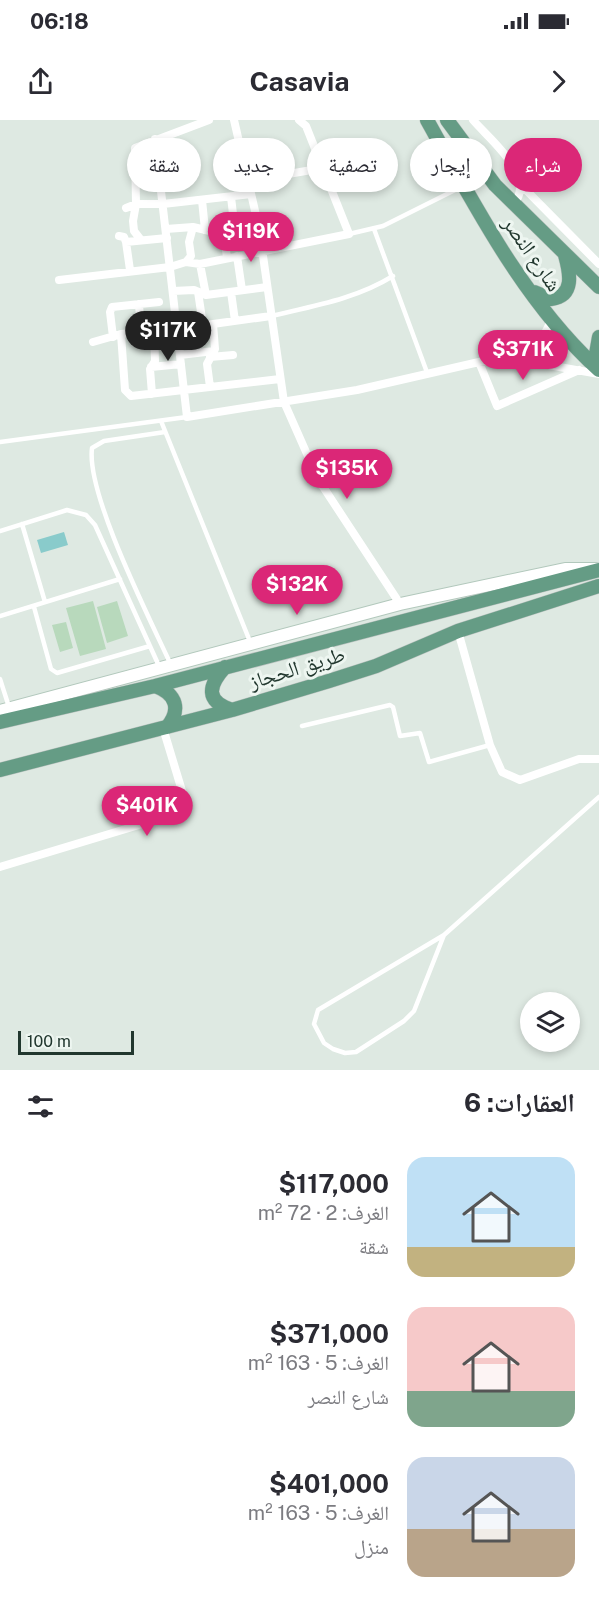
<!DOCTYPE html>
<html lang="ar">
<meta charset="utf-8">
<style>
:root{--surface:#fff;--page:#f7f7f7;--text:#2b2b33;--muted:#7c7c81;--accent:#db2777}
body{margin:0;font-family:"Public Sans","Noto Naskh Arabic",sans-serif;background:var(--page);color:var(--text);direction:rtl;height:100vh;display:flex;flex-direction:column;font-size:22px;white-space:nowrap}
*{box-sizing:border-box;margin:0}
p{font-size:20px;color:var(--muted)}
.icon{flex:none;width:33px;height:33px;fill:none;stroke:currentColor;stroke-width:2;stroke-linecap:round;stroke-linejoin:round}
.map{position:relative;height:950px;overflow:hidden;direction:ltr}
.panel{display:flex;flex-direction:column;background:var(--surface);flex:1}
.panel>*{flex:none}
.top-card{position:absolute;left:18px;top:18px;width:564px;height:54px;direction:rtl;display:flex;gap:12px}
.tools{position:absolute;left:520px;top:872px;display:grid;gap:12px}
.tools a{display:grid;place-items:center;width:60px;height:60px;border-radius:50%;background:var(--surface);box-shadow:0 3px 9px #0003;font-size:30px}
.scale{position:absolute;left:18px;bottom:15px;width:116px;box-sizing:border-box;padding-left:6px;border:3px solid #21372e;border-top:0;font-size:16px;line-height:21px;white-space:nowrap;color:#21372e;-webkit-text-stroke:4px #eef6f1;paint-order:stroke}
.price{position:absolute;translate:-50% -51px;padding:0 14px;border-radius:21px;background:var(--accent);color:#fff;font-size:20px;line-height:39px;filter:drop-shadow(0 2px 3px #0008)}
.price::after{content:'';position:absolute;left:50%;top:36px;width:18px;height:14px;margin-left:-9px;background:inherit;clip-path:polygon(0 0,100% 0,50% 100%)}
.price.selected{background:#222;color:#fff}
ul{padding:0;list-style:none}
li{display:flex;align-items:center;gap:18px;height:150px;padding:0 24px}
li span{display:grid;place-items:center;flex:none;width:168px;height:120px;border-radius:18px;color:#555}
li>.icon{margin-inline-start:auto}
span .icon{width:72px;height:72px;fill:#fffc;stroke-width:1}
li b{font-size:26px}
h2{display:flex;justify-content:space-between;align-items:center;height:72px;padding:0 24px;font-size:26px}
.tag{padding:0 21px;border-radius:27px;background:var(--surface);box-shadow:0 3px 9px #0003;font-size:21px;line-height:54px}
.tag.selected{background:var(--accent);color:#fff}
.status{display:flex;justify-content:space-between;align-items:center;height:42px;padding:0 30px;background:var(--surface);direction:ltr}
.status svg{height:16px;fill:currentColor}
header{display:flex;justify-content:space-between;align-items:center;height:78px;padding:0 24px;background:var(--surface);font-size:27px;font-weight:700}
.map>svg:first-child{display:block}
.grass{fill:#b8d9bc}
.water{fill:#89cbcb}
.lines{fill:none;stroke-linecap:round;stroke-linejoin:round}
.secondary-casing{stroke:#b2c8bc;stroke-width:14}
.primary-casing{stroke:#bcc3c0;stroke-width:15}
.lane{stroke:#fff;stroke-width:4.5}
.street{stroke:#fff;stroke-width:8}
.secondary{stroke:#fff;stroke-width:12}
.primary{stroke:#659c85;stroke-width:14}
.labels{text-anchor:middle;stroke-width:6;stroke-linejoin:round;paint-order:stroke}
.street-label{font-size:21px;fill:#21372e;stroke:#eef6f1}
</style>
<div class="status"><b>06:18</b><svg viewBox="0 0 49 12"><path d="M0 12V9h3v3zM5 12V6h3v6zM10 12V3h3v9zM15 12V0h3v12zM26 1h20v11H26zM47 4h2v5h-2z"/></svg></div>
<header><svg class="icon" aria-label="forward" viewBox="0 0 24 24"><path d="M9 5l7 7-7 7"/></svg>Casavia<svg class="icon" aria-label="share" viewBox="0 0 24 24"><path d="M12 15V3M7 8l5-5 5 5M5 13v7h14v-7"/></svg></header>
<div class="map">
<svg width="599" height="950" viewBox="0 0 599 950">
<rect width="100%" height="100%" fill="#dee9e2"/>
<path class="grass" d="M93,481l13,48 -26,7 -14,-48z
M117,481l11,35 -21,7 -10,-36z
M66,502l7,26 -13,4 -8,-27z"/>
<path class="water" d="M64,412l4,13 -27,8 -4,-13z"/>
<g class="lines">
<g class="secondary-casing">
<path id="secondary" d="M0,591l400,-107 165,-35h30"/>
</g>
<g class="primary-casing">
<path id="primary" d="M427,0c48,86 98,183 172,250
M447,0l48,65 104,102
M534,172l17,7c24,-3 19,-26 14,-44
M599,217l-3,17 3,7
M225,547c-17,19 -20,34 7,43
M155,566c22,8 26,24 12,41
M0,602l155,-36 444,-116
M0,650l232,-60 97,-29 47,-15 82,-35 141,-45"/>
</g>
<path class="lane" d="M374,109l54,146
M349,114l34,-8 80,-40
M271,196c42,-10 85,-17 122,-40
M161,301l90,223
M165,312l-61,9 -12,7c-6,46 58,171 79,217
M0,322l187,-25
M22,404l23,78
M0,411l67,-21 19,5 9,10 64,141
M34,487l17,62 6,4 93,-27
M0,496l120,-37
M0,559l9,28
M302,606l88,-21 3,2 7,29 20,-3 9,29 61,-17
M444,815l-30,76 -10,10 -48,31 -11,1 -12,-4 -9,-6 -10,-19 4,-14 126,-75 155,-138"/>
<path class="street" d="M234,0l25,108 25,174 34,77 82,125
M473,0c18,21 65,57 40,85
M155,19l32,278 170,-27 122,-28 30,-4 90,16
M248,61l75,-13
M522,66l77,78
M231,77l4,34
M202,80l3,30
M126,88l10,-4h27l88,-10
M166,109l27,-2 25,6 41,-5
M224,113l3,25
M119,116l5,1 2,5 41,-4
M141,120l-7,-9 -1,-10 3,-17 -1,-56 74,-28
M126,122l4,28
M237,136l5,34
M186,142l5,-6 -2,-14 4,-15
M200,144l6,31
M59,160l111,-13 16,-5 14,2 149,-30 -43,-108 -7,-6
M173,171l21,-1 12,5 61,-8
M198,172l5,33
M231,172l4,29
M139,184l2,28
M121,214l4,56 6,6 149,-17
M113,217l-3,-25 2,-5 47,-5
M93,222l28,-8 56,-5 94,-13
M180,235l34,-4
M210,237l23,-2
M509,238l33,-19 10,-20
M479,242l18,44 82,-36
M151,247l30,-3
M210,267l-3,-23 8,-15 -2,-25
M152,274l-2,-25 5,-8 -1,-30
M458,511l32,114 12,27 18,8 59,-21h20
M0,747l182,-55 4,-8 -23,-76"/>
<use href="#secondary" class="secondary"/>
<use href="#primary" class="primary"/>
</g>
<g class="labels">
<g class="street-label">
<text transform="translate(532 134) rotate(55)" y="7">شارع النصر</text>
<text transform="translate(297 548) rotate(-17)" y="7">طريق الحجاز</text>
</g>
</g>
</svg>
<div class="tools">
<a><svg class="icon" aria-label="layers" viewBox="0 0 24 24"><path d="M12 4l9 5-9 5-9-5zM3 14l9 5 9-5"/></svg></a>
</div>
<div class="scale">100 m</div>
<b class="price" style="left:251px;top:143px">$119K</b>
<b class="price selected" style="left:168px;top:242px">$117K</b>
<b class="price" style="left:523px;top:261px">$371K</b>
<b class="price" style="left:347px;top:380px">$135K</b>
<b class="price" style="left:297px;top:496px">$132K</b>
<b class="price" style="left:147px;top:717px">$401K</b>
<div class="top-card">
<a class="tag selected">شراء</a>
<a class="tag">إيجار</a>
<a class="tag">تصفية</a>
<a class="tag">جديد</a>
<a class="tag">شقة</a>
</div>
</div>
<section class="panel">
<h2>العقارات: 6<svg class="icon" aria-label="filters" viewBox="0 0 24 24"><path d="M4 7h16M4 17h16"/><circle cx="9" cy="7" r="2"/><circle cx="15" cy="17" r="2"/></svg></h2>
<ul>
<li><span style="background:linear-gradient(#bfe0f5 75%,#c2b280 0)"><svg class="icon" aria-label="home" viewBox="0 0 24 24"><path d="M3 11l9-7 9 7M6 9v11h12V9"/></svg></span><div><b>$117,000</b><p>الغرف: 2 · 72 m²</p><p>شقة</p></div></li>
<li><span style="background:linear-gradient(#f6c9c9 70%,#7fa58c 0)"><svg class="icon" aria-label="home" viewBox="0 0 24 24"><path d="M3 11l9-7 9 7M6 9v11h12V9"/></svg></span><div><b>$371,000</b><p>الغرف: 5 · 163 m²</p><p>شارع النصر</p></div></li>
<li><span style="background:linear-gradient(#c9d6e8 60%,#b9a48a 0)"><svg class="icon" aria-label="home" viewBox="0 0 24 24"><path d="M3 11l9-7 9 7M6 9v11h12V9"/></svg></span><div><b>$401,000</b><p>الغرف: 5 · 163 m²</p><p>منزل</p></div></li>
</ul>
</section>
